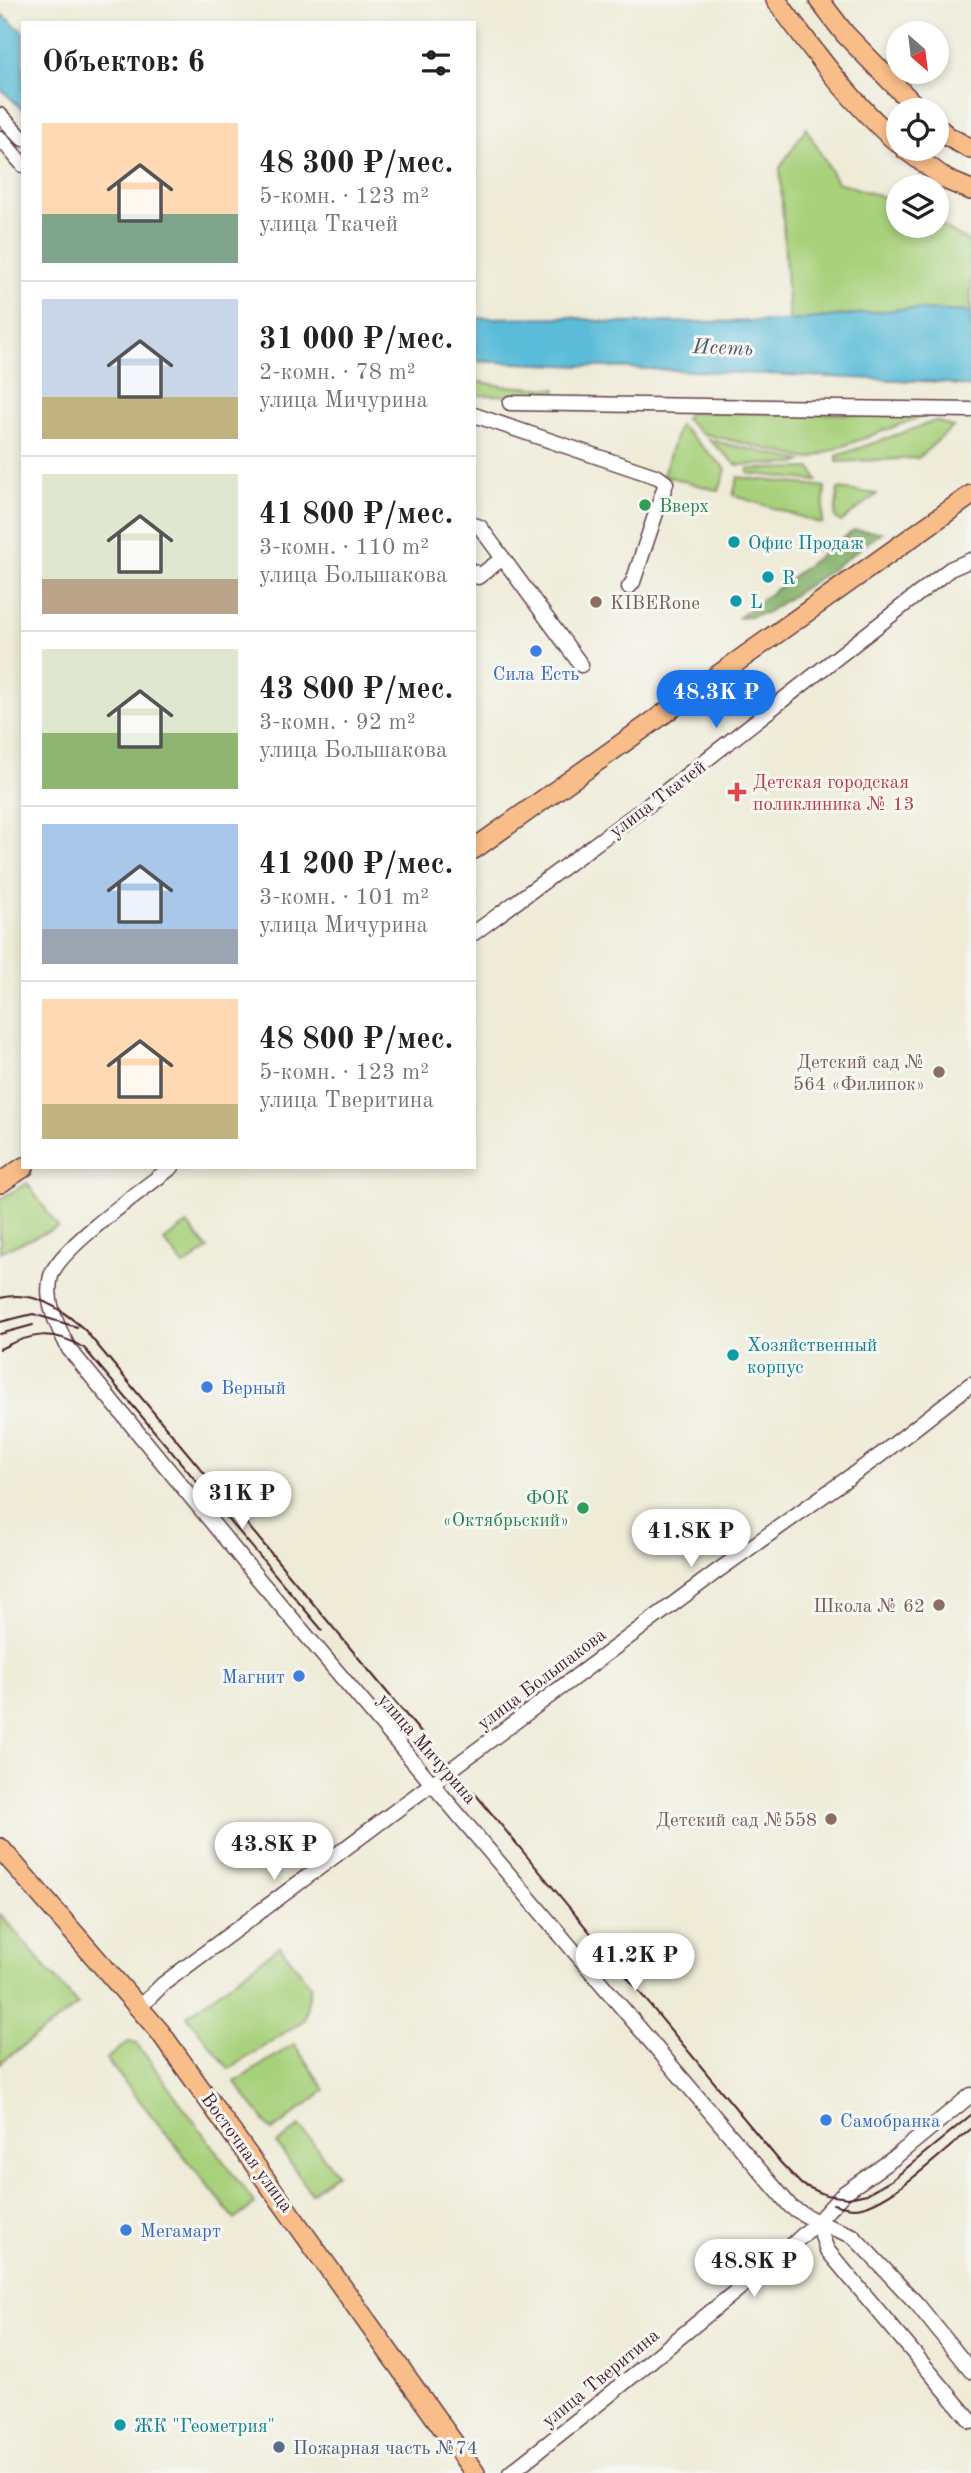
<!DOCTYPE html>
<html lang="ru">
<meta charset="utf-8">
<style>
:root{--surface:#fff;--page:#f6f6f6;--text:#222;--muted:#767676;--line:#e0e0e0;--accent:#1a73e8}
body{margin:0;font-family:"Old Standard TT",serif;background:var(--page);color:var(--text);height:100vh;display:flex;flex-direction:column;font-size:26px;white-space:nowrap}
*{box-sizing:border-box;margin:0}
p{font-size:23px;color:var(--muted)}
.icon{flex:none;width:38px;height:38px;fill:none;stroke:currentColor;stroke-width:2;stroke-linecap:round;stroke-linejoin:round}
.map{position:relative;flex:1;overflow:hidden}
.details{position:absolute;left:21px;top:21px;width:455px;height:1148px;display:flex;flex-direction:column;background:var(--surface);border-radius:0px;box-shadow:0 4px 10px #0003}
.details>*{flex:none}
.needle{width:46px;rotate:152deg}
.fabs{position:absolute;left:886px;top:21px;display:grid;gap:14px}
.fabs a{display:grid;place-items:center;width:63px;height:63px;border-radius:50%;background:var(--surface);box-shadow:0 4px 10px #0003;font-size:35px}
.price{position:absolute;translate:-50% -60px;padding:0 16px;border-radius:24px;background:#fff;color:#222;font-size:23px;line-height:46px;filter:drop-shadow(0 2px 4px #0008)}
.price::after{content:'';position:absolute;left:50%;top:42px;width:21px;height:16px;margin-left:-10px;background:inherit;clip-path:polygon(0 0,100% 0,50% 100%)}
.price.current{background:var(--accent);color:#fff}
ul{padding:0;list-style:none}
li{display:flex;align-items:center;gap:21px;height:175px;padding:0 21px}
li+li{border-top:2px solid var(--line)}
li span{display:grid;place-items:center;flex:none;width:196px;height:140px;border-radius:0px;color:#555}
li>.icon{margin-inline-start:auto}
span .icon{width:84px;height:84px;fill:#fffc;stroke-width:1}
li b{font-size:30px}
h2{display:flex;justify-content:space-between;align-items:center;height:84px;padding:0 21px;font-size:30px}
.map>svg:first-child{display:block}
.green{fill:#a8d17c;stroke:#797854;stroke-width:2}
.forest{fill:#86b36c;stroke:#68694c;stroke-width:2}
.water{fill:#5abcd8;stroke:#526e82;stroke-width:2}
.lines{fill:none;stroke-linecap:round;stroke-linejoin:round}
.minor-casing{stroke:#633e45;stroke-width:17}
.major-casing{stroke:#633e45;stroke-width:22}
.minor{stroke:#fff;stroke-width:14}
.major{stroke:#f8bd89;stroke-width:19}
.tram{stroke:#4a1f2b;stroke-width:2}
.leisure-dot{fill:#2e9e5b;stroke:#f6f6f2;stroke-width:2.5}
.culture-dot{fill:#0f9aa8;stroke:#f6f6f2;stroke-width:2.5}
.education-dot{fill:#8d6e63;stroke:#f6f6f2;stroke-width:2.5}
.shop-dot{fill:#3f7fe0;stroke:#f6f6f2;stroke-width:2.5}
.health-dot{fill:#e0444e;stroke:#f6f6f2;stroke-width:2.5}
.service-dot{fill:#5c6f8a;stroke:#f6f6f2;stroke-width:2.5}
.labels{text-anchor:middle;stroke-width:6;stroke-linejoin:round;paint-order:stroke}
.leisure-label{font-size:19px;fill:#27864d;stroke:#f6f6f2;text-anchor:start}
.culture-label{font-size:19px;fill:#0d838f;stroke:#f6f6f2;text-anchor:start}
.education-label{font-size:19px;fill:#785e54;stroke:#f6f6f2;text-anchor:end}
.shop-label{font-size:19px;fill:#366cbe;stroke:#f6f6f2;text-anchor:start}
.health-label{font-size:19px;fill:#be3a42;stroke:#f6f6f2;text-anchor:start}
.street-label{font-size:19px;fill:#4a1f2b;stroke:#f6f6f2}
.service-label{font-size:19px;fill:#4e5e75;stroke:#f6f6f2;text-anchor:start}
.water-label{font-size:21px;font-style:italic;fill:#505668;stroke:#f6f6f2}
</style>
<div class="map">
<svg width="971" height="2473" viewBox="0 0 971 2473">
<rect width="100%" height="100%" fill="#f6f6f2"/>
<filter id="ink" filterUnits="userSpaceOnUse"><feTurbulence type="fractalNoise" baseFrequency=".0143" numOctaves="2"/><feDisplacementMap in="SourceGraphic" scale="14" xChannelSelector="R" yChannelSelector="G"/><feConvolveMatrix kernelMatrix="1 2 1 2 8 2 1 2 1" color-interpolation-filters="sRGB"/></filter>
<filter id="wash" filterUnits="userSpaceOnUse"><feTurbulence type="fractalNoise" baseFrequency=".00686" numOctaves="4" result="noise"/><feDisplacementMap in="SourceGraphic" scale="28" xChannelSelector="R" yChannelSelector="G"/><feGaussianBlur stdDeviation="1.57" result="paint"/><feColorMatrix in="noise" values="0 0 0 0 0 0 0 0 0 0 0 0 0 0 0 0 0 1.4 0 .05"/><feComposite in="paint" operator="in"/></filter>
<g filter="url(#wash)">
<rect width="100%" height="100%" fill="#eeebd7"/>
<path class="green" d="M806,128l31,54 61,20v24h38v-3l35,20v69l-68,-3 -114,12 -9,-153z
M474,381l29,5 53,3 -1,7 -81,-1z
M689,412l229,3 2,2 -111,42 -108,-26 -16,-14z
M935,421l18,6 -35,31 -81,4v-6z
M679,425l47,44 -7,22 -56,-16z
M709,440l93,21 -7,3 -58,1z
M811,468l7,13 -70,-8v-4z
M738,477l87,10 -3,37 -89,-29z
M838,489l39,5 -36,28 -6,-5z
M27,1183l31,44 -58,25v-53z
M187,1224l21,25 -24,17 -20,-25z
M0,1914l78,91 -78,58z
M280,1946l31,40 -7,34 -75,49 -42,-53z
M130,2041l7,3 118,160 -20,15 -129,-160z
M294,2044l31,46 -53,41 -37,-49z
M300,2126l36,47 -25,20 -34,-49z"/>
<path class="forest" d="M854,530l28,2 -51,38 -65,43 -28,5z"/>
<path class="water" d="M0,13l23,19v78l-23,-22z
M903,309l68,3v75l-31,-5 -466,-21v-43l96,-1 43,6 176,-2z"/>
</g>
<g filter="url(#ink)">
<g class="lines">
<g class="minor-casing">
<path id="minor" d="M0,115l23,24
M0,138l23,27
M510,403l461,7
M474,415l184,62 8,6 -33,99 -4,5
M474,525l6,2 101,138
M474,572l4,5 25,-19
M474,933l177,-130 299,-234 21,-9
M172,1167c-26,20 -114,82 -121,109 -7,26 7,51 18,73l192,233 530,625 26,15 36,14 65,69 53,66
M139,2008l24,-24 553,-412 163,-116 92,-72
M817,2222l10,28 144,171
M510,2473l93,-73 187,-153 27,-25 27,-29 50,-35 77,-63"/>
</g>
<g class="major-casing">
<path id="major" d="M776,0c37,50 74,102 122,143
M819,0l26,34 74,76
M936,126l11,10 24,13
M905,149l42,31 24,10
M474,849l497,-354
M0,1183l24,-16
M0,1848l160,184 315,441"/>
</g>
<use href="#minor" class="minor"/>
<use href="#major" class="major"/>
<path class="tram" d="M0,1298c34,-8 59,9 84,31l368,441 25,26 304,367 20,21 25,11 22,3 19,-4 25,-14 79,-65
M0,1322l33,-8 44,13
M0,1334l33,-9
M0,1349c30,-16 54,-20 84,-1l238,282
M833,2204c7,2 14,4 22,4 32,-1 90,-58 116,-79"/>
</g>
</g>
<g class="leisure-dot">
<circle cx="645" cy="505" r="7"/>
<circle cx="583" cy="1508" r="7"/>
</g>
<g class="culture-dot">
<circle cx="734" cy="542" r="7"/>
<circle cx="768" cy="577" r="7"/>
<circle cx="736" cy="601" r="7"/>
<circle cx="733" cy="1355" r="7"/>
<circle cx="120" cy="2425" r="7"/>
</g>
<g class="education-dot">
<circle cx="596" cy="602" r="7"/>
<circle cx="939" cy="1072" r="7"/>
<circle cx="939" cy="1605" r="7"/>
<circle cx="831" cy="1819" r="7"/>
</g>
<g class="shop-dot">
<circle cx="536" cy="651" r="7"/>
<circle cx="207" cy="1387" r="7"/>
<circle cx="299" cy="1676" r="7"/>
<circle cx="826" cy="2120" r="7"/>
<circle cx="126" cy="2230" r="7"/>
</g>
<path class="health-dot" d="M733.5 781.5h7v7h7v7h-7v7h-7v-7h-7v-7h7z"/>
<circle class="service-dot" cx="279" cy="2447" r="7"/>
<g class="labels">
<g class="leisure-label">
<text x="659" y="512">Вверх</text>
<text x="569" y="1504" text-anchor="end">ФОК<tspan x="569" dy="22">«Октябрьский»</tspan></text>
</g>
<g class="culture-label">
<text x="748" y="549">Офис Продаж</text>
<text x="782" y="584">R</text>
<text x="750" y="608">L</text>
<text x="747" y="1351">Хозяйственный<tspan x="747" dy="22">корпус</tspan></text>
<text x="134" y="2432">ЖК "Геометрия"</text>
</g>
<g class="education-label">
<text x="610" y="609" text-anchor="start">KIBERone</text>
<text x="925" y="1068">Детский сад №<tspan x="925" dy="22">564 «Филипок»</tspan></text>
<text x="925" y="1612">Школа № 62</text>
<text x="817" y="1826">Детский сад №558</text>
</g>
<g class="shop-label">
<text x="536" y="680" text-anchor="middle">Сила Есть</text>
<text x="221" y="1394">Верный</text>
<text x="285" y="1683" text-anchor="end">Магнит</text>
<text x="840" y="2127">Самобранка</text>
<text x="140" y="2237">Мегамарт</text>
</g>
<g class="health-label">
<text x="753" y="788">Детская городская<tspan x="753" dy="22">поликлиника № 13</tspan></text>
</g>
<g class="street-label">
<text transform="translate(657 798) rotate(-37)" y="7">улица Ткачей</text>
<text transform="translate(541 1678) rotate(-37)" y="7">улица Большакова</text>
<text transform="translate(428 1748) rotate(49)" y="7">улица Мичурина</text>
<text transform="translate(248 2152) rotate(54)" y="7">Восточная улица</text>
<text transform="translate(600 2377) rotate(-39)" y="7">улица Тверитина</text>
</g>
<g class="service-label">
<text x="293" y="2454">Пожарная часть №74</text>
</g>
<g class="water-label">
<text transform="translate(723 347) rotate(2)" y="7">Исеть</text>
</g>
</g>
</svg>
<div class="fabs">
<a><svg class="needle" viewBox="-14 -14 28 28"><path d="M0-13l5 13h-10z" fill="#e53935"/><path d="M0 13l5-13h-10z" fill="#767676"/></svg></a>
<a><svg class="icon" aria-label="locate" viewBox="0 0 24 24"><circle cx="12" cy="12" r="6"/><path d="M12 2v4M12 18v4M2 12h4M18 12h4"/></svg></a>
<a><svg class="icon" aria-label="layers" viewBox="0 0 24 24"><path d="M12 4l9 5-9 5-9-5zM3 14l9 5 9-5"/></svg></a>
</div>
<b class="price current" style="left:716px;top:730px">48.3K ₽</b>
<b class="price" style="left:242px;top:1531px">31K ₽</b>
<b class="price" style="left:691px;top:1569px">41.8K ₽</b>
<b class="price" style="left:274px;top:1882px">43.8K ₽</b>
<b class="price" style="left:635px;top:1993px">41.2K ₽</b>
<b class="price" style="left:754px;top:2299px">48.8K ₽</b>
<section class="details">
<h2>Объектов: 6<svg class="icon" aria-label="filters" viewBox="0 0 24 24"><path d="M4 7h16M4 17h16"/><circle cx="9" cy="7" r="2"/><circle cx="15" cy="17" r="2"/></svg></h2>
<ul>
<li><span style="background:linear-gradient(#ffd9b3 65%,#7fa58c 0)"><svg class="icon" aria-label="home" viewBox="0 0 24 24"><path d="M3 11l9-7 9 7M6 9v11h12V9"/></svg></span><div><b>48 300 ₽/мес.</b><p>5-комн. · 123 m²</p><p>улица Ткачей</p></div></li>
<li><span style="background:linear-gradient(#c9d6e8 70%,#c2b280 0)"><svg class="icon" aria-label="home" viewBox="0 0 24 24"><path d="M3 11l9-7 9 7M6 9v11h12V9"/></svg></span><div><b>31 000 ₽/мес.</b><p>2-комн. · 78 m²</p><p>улица Мичурина</p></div></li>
<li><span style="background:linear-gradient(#dfe7d0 75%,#b9a48a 0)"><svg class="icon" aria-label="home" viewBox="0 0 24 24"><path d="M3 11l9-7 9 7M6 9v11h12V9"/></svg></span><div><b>41 800 ₽/мес.</b><p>3-комн. · 110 m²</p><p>улица Большакова</p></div></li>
<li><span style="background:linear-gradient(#dfe7d0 60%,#8fb573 0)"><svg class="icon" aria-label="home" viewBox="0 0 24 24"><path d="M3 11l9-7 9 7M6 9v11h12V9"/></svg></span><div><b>43 800 ₽/мес.</b><p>3-комн. · 92 m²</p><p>улица Большакова</p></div></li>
<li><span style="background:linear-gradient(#a9c7e8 75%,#9aa5b1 0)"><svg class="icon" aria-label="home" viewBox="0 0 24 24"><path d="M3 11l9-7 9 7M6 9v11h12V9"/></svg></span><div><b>41 200 ₽/мес.</b><p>3-комн. · 101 m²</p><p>улица Мичурина</p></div></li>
<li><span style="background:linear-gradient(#ffd9b3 75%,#c2b280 0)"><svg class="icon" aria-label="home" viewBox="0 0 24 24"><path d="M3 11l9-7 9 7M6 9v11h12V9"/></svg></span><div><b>48 800 ₽/мес.</b><p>5-комн. · 123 m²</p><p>улица Тверитина</p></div></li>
</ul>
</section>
</div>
